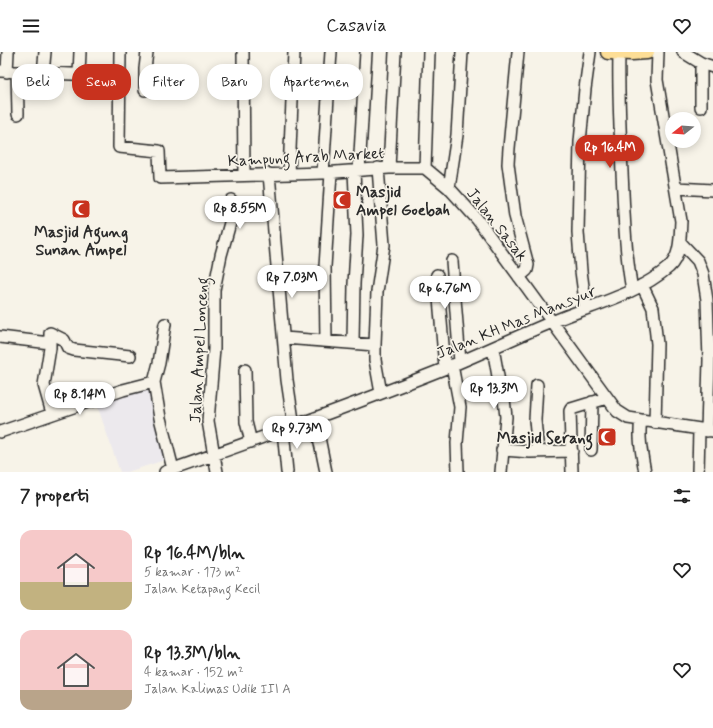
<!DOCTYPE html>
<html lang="id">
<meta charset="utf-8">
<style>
:root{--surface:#fff;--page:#f2f2f2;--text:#222;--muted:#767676;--accent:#c8321e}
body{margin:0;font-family:Mynerve,sans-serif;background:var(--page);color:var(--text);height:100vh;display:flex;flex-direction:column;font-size:15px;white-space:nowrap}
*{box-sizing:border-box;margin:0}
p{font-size:13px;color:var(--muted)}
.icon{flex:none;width:22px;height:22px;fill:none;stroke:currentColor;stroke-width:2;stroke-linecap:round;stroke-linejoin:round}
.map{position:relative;height:420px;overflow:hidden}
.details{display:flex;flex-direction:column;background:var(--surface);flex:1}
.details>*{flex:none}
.hud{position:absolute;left:12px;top:12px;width:400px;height:36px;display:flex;gap:8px}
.needle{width:26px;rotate:253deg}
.fabs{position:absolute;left:665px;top:60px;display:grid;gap:8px}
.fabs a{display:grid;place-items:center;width:36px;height:36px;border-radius:50%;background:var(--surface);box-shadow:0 2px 10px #0003;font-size:20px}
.price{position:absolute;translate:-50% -34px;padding:0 9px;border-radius:14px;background:#fff;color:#222;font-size:13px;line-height:26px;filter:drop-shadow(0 1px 2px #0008)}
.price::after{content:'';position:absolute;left:50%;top:24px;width:12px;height:9px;margin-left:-6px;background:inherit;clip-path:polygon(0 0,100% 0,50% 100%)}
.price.on{background:var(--accent);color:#fff}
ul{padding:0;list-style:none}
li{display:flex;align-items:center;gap:12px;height:100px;padding:0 20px}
li span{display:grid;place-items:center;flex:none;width:112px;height:80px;border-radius:12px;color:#555}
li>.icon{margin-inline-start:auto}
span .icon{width:48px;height:48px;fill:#fffc;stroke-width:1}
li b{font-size:17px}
h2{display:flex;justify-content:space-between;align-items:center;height:48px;padding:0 20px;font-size:17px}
.chip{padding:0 14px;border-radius:16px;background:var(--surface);box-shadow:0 2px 10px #0003;font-size:14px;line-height:36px}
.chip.on{background:var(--accent);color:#fff}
header{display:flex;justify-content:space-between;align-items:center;height:52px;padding:0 20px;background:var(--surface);font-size:18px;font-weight:600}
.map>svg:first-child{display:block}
.built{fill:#ece9ed}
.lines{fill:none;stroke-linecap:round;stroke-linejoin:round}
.minor-casing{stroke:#2b2b2b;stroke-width:14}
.major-casing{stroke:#2b2b2b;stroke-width:17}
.minor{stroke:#f7f3e8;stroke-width:11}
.major{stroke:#fdde96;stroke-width:14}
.labels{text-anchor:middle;stroke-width:3.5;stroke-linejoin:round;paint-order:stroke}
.street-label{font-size:16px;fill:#2b2b2b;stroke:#f7f3e8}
.poi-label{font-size:16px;font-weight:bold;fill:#2b2b2b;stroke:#f7f3e8;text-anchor:start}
</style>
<header><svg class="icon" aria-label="menu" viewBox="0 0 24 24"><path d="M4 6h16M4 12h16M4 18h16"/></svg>Casavia<svg class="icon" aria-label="heart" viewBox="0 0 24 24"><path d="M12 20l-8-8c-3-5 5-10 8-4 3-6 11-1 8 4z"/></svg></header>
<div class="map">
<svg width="713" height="420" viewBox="0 0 713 420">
<rect width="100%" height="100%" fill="#f7f3e8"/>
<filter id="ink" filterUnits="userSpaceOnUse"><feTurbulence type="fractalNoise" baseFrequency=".025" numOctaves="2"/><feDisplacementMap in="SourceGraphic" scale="8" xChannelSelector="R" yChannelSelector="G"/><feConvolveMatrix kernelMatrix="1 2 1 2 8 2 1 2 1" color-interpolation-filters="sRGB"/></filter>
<g filter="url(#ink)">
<path class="built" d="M149,334l19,73 -41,13h-7l-24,-70z"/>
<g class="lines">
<g class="minor-casing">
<path id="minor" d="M120,0l-1,95 40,4 1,27 163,-5 66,-5h36
M243,0l1,123
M429,0l-4,116 24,20 28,31 140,192 11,7 85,13
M518,0l-9,96 -1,16 7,52 13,49 -1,5 -8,7
M683,0l18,11 12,4
M619,1c-1,40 1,79 3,119 2,40 3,79 10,118
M701,11v44
M0,19l119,5
M7,20l1,-20
M17,20l1,42
M43,22l2,-22
M79,22l1,-22
M145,38v-21l2,-17
M378,116l6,77 -7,47 -2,53v15l6,33
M389,116l6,-116
M359,119l7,-119
M323,121l8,-121
M269,122l18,206 7,47
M289,122l5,-122
M449,136l8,-53 5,-83
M676,136l37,2
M680,190l18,19 5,13 4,26 2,60 -2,71
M452,209l8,101
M437,223l8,93
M642,233l11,23 4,36 -2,79
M586,257l-5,-38 -3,-39 2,-90 5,-53 5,-37
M165,272l-6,39 -5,19 6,36 13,51
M0,285l50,6
M284,286l91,7
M326,289l-1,-74 6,-94
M353,290l1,-58 3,-49 -3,-64
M493,296l6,34 5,17 2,18 -5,55
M452,313l8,42 -3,36 1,29
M245,318l1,52 5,20
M537,333l-2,35 3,32
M52,361l-8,-28 6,-37v-15l14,7 4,8 6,2 56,6
M315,366l11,54
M641,368c-3,17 1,35 4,52
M283,378l4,42
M0,380l123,-42 31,-8
M502,398l28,2 42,-1
M591,398l1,-48
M165,420c94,-33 188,-67 281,-104 36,-15 70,-31 106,-46 39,-17 83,-26 117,-55 12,-11 11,-31 12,-46l-24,-141 1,-28
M217,420l-9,-51 6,-72v-59l7,-35 9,-32 1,-23
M572,420l-2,-61 1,-2 36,-11
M698,420l1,-43"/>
</g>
<g class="major-casing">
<path id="major" d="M608,0l24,1 15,-1"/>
</g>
<use href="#minor" class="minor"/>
<use href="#major" class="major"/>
</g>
</g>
<defs>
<g id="mosque-square" transform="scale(1)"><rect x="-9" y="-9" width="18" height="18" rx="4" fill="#c8321e" stroke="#f7f3e8"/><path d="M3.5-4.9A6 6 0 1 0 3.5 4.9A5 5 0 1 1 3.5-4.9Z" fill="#fff"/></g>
</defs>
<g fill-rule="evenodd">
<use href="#mosque-square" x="342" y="148"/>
<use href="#mosque-square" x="81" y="157"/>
<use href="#mosque-square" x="607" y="385"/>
</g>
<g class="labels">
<g class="street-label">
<text transform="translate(306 104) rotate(-3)" y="6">Kampung Arab Market</text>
<text transform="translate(498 172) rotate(52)" y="6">Jalan Sasak</text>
<text transform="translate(516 269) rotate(-22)" y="6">Jalan KH Mas Mansyur</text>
<text transform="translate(198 298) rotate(-87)" y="6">Jalan Ampel Lonceng</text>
</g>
<g class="poi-label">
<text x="356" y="145">Masjid<tspan x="356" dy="18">Ampel Goebah</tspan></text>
<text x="81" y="185" text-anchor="middle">Masjid Agung<tspan x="81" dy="18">Sunan Ampel</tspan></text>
<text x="593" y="391" text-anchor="end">Masjid Serang</text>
</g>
</g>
</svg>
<div class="fabs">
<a><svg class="needle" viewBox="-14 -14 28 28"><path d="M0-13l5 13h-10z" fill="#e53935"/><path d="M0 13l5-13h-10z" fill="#767676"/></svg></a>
</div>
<b class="price on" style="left:610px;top:117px">Rp 16.4M</b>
<b class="price" style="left:240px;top:178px">Rp 8.55M</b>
<b class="price" style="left:292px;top:247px">Rp 7.03M</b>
<b class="price" style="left:445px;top:258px">Rp 6.76M</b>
<b class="price" style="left:494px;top:358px">Rp 13.3M</b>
<b class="price" style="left:80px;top:364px">Rp 8.14M</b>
<b class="price" style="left:297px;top:398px">Rp 9.73M</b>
<div class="hud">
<a class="chip">Beli</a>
<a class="chip on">Sewa</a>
<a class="chip">Filter</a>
<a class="chip">Baru</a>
<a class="chip">Apartemen</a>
</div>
</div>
<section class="details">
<h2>7 properti<svg class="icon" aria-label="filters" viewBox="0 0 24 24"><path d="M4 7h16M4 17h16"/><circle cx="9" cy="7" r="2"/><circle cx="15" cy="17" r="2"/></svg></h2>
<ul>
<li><span style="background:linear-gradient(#f6c9c9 65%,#c2b280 0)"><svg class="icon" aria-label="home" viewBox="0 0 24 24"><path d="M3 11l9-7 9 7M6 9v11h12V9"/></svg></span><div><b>Rp 16.4M/bln</b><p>5 kamar · 173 m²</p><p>Jalan Ketapang Kecil</p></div><svg class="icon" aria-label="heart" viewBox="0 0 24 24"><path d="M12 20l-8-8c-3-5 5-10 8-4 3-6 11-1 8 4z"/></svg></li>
<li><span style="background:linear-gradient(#f6c9c9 75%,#b9a48a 0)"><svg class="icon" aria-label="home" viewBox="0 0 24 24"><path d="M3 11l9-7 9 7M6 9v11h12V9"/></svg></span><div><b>Rp 13.3M/bln</b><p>4 kamar · 152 m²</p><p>Jalan Kalimas Udik III A</p></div><svg class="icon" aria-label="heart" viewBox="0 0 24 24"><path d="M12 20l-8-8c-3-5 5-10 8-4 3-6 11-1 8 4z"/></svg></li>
</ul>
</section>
